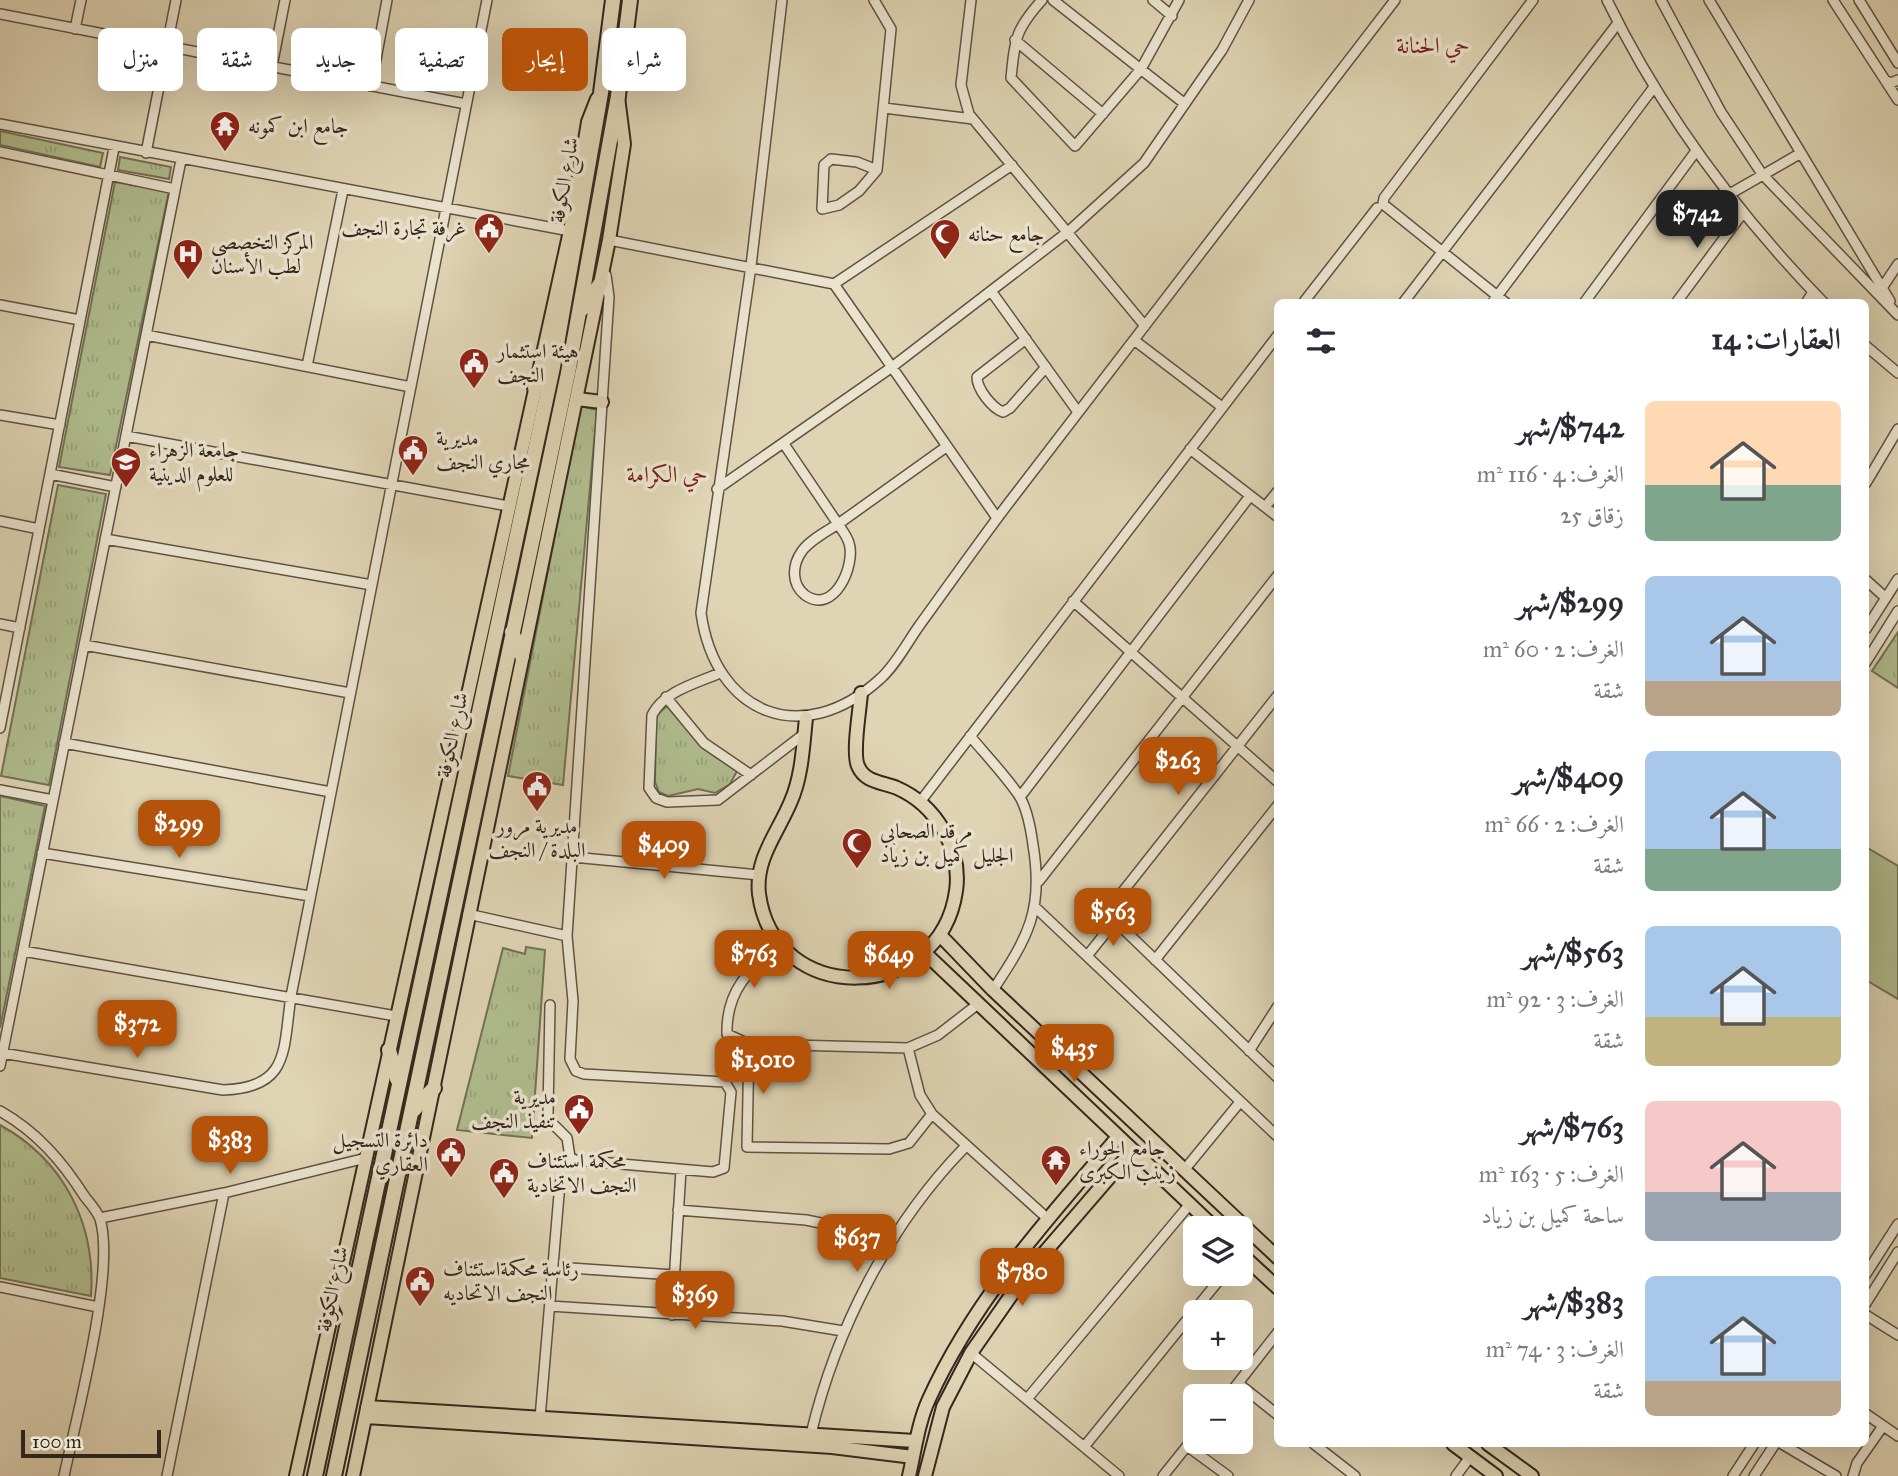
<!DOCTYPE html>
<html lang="ar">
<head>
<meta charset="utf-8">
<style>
	:root { --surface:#fff; --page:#f2f2f3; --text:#2b2b33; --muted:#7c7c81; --accent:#b45309 }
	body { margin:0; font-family:"IM FELL Great Primer",Amiri,serif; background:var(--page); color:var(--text); direction:rtl; height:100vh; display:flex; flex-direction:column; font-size:26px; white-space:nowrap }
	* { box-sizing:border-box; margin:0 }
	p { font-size:23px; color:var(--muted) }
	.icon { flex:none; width:38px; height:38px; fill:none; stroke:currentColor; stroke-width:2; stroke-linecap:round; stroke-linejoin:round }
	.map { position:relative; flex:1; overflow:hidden; direction:ltr }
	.details { position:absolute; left:1274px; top:299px; width:595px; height:1148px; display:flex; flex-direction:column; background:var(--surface); border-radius:10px; box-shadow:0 7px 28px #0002; direction:rtl }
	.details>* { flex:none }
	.banner { position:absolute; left:21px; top:28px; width:665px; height:63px; direction:rtl; display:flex; gap:14px }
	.controls { position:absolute; left:1183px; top:1216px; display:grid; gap:14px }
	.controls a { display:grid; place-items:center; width:70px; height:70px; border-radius:10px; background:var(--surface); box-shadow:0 7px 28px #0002; font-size:35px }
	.scale { position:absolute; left:21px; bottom:18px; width:140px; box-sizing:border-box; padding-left:7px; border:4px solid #35271e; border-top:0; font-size:19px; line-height:24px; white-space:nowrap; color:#35271e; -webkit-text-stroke:5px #eae3ce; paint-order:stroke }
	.price { position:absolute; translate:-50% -60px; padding:0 16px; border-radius:14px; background:var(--accent); color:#fff; font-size:23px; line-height:46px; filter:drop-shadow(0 2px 4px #0008) }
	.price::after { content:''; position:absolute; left:50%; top:42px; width:21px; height:16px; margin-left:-10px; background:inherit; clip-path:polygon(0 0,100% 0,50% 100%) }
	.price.on { background:#222; color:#fff }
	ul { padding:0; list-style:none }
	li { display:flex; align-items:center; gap:21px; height:175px; padding:0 28px }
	li span { display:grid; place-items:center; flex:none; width:196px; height:140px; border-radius:10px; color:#555 }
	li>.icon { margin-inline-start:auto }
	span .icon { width:84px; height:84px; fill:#fffc; stroke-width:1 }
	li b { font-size:30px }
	h2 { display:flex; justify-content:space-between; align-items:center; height:84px; padding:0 28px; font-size:30px }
	.chip { padding:0 24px; border-radius:10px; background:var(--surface); box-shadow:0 7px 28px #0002; font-size:24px; line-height:63px }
	.chip.on { background:var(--accent); color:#fff }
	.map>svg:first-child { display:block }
	.grass { fill:url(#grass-tufts); stroke:#727256; stroke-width:2 }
	.garden { fill:#b0bd8e; stroke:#727256; stroke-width:2 }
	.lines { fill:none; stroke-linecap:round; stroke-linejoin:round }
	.minor-casing { stroke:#605244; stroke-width:12 }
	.major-casing { stroke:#35271e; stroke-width:16 }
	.highway-casing { stroke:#35271e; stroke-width:18 }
	.minor { stroke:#eae3ce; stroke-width:9 }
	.major { stroke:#dfd4b4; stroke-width:12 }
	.highway { stroke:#dfd4b4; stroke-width:14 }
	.labels { text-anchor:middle; stroke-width:7; stroke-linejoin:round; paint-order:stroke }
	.poi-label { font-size:21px; fill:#35271e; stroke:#eae3ce; text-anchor:start }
	.street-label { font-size:21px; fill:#35271e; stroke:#eae3ce }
	.neighbourhood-label { font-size:23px; fill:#7a1f14; stroke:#eae3ce }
</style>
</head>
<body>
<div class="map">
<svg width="1898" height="1476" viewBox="0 0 1898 1476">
	<defs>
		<pattern id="grass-tufts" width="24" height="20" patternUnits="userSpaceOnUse" patternTransform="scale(1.75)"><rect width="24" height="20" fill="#b0bd8e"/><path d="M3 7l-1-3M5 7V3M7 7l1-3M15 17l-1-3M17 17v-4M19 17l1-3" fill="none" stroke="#98a27a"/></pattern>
	</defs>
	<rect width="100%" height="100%" fill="#dfd4b4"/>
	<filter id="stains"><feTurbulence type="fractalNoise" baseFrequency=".00286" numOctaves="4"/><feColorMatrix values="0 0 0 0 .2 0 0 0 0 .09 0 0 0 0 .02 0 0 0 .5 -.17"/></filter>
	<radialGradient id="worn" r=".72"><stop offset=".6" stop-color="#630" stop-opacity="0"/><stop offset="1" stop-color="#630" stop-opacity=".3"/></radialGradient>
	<path class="grass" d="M 0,131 L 103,153 L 100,167 L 0,145 Z
		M 120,157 L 171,167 L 169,179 L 118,170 Z
		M 115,182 L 169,191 L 110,475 L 59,467 Z
		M 580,406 L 597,410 L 563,785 L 508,776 Z
		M 58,485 L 106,494 L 49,785 L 1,776 Z
		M 1898,632 L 1898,688 L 1872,671 Z
		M 667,706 L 704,749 L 737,771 L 730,784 L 715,793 L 698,789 L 668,796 L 659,792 L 655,782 L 656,716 Z
		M 0,796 L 45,806 L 0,1028 Z
		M 526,947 L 545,950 L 532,1138 L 457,1130 L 503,948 L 525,954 Z
		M 0,1125 C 64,1160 96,1224 91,1296 L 0,1278 Z"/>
	<path class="garden" d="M 1866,847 L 1898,866 L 1898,999 L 1866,980 Z"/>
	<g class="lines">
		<g class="minor-casing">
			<path id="minor" d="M 782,0 L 751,266 L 701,613 C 715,714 802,750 880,679 C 895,666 907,643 919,626 C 951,582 981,539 1014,496 C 1141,331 1268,165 1395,0
				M 874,0 L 891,29 L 877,170 L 859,191 L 839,205 L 822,209 L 824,165 L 831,159 L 857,162 L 877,170
				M 971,0 L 961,85 L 969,114 L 1145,326
				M 1042,0 C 1015,30 1015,39 1011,78 L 1075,146 L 1141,69 L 1179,0
				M 1053,0 L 1185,104
				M 1153,0 L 1172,16
				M 1607,0 C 1662,113 1737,213 1824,303
				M 1661,0 L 1721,112 L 1762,174 L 1898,315
				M 1709,0 L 1890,301
				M 1833,0 L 1898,100
				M 1859,0 L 1898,63
				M 0,14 L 466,104
				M 75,29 L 81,0
				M 1015,40 L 1103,114
				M 272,66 L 285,0
				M 1885,80 L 1891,83 L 1898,80
				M 371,86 L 387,0
				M 884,108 L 973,119
				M 0,124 L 570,231
				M 0,152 L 175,189
				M 146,153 L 176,0
				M 1728,195 L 1801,153
				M 609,240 L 834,284 L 997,518
				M 834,284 L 1012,165
				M 1882,288 L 1898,264
				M 991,291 L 1078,412
				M 1303,303 L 1377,208
				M 1403,303 L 1618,23
				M 1492,303 L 1654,87
				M 1506,303 L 1383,204 L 1384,198 L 1533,0
				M 1584,303 L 1696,151
				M 1676,303 L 1742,214
				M 1806,303 L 1813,292
				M 0,305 L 80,320
				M 146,335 L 411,387
				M 1026,339 L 977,377 C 977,389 992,408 1003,412 L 1010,408 L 1046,367
				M 1134,340 L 1222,407
				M 1866,346 L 1898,373
				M 307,366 L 343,190
				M 0,415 L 60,425
				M 126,436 L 508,506
				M 784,444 L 838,524 C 842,530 847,536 849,543 C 856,565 834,616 805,595 C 791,584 792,565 802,551 C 811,539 828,531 841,522 C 876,497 911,472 946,447
				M 1190,449 L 1278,517
				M 50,474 L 116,487
				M 1866,483 L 1898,429
				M 717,489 L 892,367 L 1069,231 L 1144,163 L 1222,50 L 1249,0
				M 1265,507 L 1278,491
				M 0,521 L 39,529
				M 105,539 L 372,585
				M 1866,580 L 1886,598
				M 1073,601 L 1278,782
				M 0,624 L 20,628
				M 1866,629 L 1898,579
				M 84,645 L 350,693
				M 1866,662 L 1898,611
				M 720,673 C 697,683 664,691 652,715 L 649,788 L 656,798 L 667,802 L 718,800 L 804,734
				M 1278,695 L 1113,904 L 1111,913 L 1115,921 L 1278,1078
				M 666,697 L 704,743 L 751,775
				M 0,728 L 114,148
				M 970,736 C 986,755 1004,774 1018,794 C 1027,807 1031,830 1033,845 C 1044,910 1028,937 993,990
				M 64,743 L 331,792
				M 0,790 L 53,800
				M 1020,797 L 1250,496
				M 920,802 L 1278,335
				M 42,853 L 310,896
				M 573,857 L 759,875
				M 1039,881 L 1278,575
				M 1035,907 L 1278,1137
				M 468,914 L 567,936
				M 781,943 C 749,970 726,990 727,1034 L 749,1044 L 908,1048 L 938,1035 L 978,1004
				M 23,951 L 396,1016
				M 1087,956 L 1115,921
				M 1155,960 L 1278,805
				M 550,1005 L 548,1114 L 549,1120 L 567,1138 L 570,1157 L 575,1160 L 713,1172 L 724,1168 L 731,1092 L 725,1082 L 584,1074 L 576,1071 L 570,1059 L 573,1001 L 567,936 L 609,297 L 606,275
				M 749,1044 L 747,1147 L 889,1149 L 909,1143 L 932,1114
				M 908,1048 L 920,1095 L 932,1114 L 1048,1219
				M 1249,1051 L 1278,1006
				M 2,1053 L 223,1090 C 290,1088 283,1050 291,996 L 487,0
				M 0,1066 L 181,160
				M 0,1111 C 37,1132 62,1161 85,1197 C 90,1203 97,1211 100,1219 C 116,1271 76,1418 64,1476
				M 1185,1169 L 1240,1102
				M 678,1210 L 806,1220 L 894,1238
				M 100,1218 L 224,1193 L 366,1158
				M 570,1268 L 674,1275
				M 1866,1274 L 1898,1224
				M 0,1287 L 98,1307
				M 1866,1303 L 1898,1252
				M 550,1306 L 782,1321 L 843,1331
				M 672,1315 L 681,1170
				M 1866,1315 L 1898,1335
				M 971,1353 L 1119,1476
				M 1239,1384 L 1278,1415
				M 1228,1396 L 1278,1332
				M 1027,1399 L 1190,1204
				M 1866,1414 L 1898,1436
				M 540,1418 L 560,1183
				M 811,1434 C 836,1329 889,1225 965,1147
				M 1314,1444 L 1355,1476
				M 1782,1444 L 1836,1476
				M 1187,1446 L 1228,1476
				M 1084,1447 L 1224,1274
				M 167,1476 L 224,1193
				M 1163,1476 L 1195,1436
				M 1456,1476 L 1470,1457
				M 1733,1476 L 1754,1444
				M 1754,1476 L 1775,1444
				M 1853,1476 L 1857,1463 L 1883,1426"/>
		</g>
		<g class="major-casing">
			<path id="major" d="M 577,399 L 602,402
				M 806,718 C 803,746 802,776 791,801 C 778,833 755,858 759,894 C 774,1008 940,1004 956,891 C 962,849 936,805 897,788 C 883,782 865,783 858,766 C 852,753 860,709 861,693
				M 940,935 L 993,990 L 1278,1258
				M 925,953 L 1215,1228
				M 1241,1254 L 1278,1288
				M 367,1407 L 915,1441
				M 366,1417 L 832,1447 L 913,1457
				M 1453,1444 L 1496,1476
				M 1488,1444 L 1532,1476
				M 296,1476 L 570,231 L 588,122 L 597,99
				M 353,1476 L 609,240 L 624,144 L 618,97
				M 909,1476 C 915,1450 918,1423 929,1399 C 974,1300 1048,1218 1118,1137
				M 925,1476 L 943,1407 L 971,1353 L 1026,1274 L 1132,1151"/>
		</g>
		<g class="highway-casing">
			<path id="highway" d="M 582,309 L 601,283
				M 535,388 L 552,368
				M 512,632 L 522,656
				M 389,1050 L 397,1079
				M 411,1113 L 434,1088
				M 338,1280 L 348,1308
				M 315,1476 L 553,367 L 601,93 L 613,0
				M 334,1476 L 568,373 L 618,96 L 630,0"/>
		</g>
		<use href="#minor" class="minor"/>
		<use href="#major" class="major"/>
		<use href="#highway" class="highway"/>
	</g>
	<defs>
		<g id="temple-pin" transform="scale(1.575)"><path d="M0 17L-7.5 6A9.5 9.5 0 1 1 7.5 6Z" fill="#8f2418" stroke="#eae3ce"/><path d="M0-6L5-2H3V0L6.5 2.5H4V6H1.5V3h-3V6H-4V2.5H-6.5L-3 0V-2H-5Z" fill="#fff"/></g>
		<g id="civic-pin" transform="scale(1.575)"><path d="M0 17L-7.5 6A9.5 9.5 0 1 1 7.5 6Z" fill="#8f2418" stroke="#eae3ce"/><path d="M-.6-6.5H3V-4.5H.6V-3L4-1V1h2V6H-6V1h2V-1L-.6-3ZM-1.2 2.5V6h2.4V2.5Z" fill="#fff"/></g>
		<g id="mosque-pin" transform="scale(1.575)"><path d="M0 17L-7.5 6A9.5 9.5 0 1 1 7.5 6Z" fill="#8f2418" stroke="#eae3ce"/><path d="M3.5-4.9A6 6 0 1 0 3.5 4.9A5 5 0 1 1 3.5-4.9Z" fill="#fff"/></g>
		<g id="hospital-pin" transform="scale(1.575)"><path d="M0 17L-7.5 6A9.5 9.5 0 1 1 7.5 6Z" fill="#8f2418" stroke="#eae3ce"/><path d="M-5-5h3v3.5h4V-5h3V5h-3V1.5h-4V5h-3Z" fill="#fff"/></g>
		<g id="university-pin" transform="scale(1.575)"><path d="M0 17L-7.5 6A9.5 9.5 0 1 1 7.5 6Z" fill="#8f2418" stroke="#eae3ce"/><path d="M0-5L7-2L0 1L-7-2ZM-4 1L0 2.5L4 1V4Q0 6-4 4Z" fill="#fff"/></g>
	</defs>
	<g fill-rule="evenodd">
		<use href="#temple-pin" x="225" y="126"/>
		<use href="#civic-pin" x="489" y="228"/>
		<use href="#mosque-pin" x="945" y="234"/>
		<use href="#hospital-pin" x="188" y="254"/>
		<use href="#civic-pin" x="474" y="363"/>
		<use href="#civic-pin" x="413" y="450"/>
		<use href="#university-pin" x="126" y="462"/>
		<use href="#civic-pin" x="537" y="786"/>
		<use href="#mosque-pin" x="857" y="843"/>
		<use href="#civic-pin" x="579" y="1109"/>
		<use href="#civic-pin" x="451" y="1152"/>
		<use href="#temple-pin" x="1056" y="1160"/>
		<use href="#civic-pin" x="504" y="1173"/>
		<use href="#civic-pin" x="420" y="1281"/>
	</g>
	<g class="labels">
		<g class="poi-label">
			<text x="248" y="133">جامع ابن كمونه</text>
			<text x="466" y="235" text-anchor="end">غرفة تجارة النجف</text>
			<text x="968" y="241">جامع حنانه</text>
			<text x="211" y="249">المركز التخصصي<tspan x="211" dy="24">لطب الأسنان</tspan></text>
			<text x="497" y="358">هيئة استثمار<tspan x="497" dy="24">النجف</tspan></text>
			<text x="436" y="445">مديرية<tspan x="436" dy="24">مجاري النجف</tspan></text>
			<text x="149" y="457">جامعة الزهراء<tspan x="149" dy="24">للعلوم الدينية</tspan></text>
			<text x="537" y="833" text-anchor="middle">مديرية مرور<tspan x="537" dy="24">البلدة / النجف</tspan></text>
			<text x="880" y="838">مرقد الصحابي<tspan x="880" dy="24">الجليل كميل بن زياد</tspan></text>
			<text x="556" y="1104" text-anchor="end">مديرية<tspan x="556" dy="24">تنفيذ النجف</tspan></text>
			<text x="428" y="1147" text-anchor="end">دائرة التسجيل<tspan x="428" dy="24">العقاري</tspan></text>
			<text x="1079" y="1155">جامع الحوراء<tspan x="1079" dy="24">زينب الكبرى</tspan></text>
			<text x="527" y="1168">محكمة استئناف<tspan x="527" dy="24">النجف الاتحادية</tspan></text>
			<text x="443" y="1276">رئاسة محكمةاستئناف<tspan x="443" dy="24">النجف الاتحاديه</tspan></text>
		</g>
		<g class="street-label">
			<text transform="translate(564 180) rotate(-80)" y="7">شارع الكوفة</text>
			<text transform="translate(452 735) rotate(-78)" y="7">شارع الكوفة</text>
			<text transform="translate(332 1289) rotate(-78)" y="7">شارع الكوفة</text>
		</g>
		<g class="neighbourhood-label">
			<text x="1433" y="53">حي الحنانة</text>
			<text x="667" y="482">حي الكرامة</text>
		</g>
	</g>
	<rect width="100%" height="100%" filter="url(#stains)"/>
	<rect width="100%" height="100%" fill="url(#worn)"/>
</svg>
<div class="controls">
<a><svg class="icon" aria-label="layers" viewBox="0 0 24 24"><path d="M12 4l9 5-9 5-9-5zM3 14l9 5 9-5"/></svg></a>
<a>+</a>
<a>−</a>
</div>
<div class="scale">100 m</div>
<b class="price on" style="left:1697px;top:250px">$742</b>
<b class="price" style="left:1178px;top:797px">$263</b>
<b class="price" style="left:179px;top:860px">$299</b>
<b class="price" style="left:664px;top:881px">$409</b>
<b class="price" style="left:1113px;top:948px">$563</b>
<b class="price" style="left:754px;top:990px">$763</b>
<b class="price" style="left:889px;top:991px">$649</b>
<b class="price" style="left:137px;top:1060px">$372</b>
<b class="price" style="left:1074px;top:1084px">$435</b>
<b class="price" style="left:763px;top:1096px">$1,010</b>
<b class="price" style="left:230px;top:1176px">$383</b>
<b class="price" style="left:857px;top:1274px">$637</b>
<b class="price" style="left:1022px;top:1308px">$780</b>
<b class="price" style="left:695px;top:1331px">$369</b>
<div class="banner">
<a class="chip">شراء</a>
<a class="chip on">إيجار</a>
<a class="chip">تصفية</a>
<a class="chip">جديد</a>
<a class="chip">شقة</a>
<a class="chip">منزل</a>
</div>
<section class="details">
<h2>العقارات: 14<svg class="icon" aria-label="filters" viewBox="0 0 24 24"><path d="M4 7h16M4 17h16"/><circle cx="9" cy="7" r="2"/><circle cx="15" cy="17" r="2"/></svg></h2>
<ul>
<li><span style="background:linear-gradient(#ffd9b3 60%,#7fa58c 0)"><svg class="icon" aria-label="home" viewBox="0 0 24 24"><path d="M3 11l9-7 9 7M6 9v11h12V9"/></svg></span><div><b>$742/شهر</b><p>الغرف: 4 · 116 m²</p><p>زقاق 25</p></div></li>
<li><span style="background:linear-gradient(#a9c7e8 75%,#b9a48a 0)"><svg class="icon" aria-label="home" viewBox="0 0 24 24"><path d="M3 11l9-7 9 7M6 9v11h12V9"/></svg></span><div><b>$299/شهر</b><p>الغرف: 2 · 60 m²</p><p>شقة</p></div></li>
<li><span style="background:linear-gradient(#a9c7e8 70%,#7fa58c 0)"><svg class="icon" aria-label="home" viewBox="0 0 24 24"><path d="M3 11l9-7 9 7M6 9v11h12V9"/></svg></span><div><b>$409/شهر</b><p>الغرف: 2 · 66 m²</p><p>شقة</p></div></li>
<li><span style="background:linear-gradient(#a9c7e8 65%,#c2b280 0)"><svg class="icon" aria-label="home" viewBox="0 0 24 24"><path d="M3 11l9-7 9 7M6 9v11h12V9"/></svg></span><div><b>$563/شهر</b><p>الغرف: 3 · 92 m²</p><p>شقة</p></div></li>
<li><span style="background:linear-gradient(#f6c9c9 65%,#9aa5b1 0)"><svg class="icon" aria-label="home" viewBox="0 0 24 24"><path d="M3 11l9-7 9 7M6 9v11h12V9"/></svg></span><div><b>$763/شهر</b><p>الغرف: 5 · 163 m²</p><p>ساحة كميل بن زياد</p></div></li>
<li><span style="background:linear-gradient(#a9c7e8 75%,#b9a48a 0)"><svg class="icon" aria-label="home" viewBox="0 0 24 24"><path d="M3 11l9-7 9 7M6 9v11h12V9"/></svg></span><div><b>$383/شهر</b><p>الغرف: 3 · 74 m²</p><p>شقة</p></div></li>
</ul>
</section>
</div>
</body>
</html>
